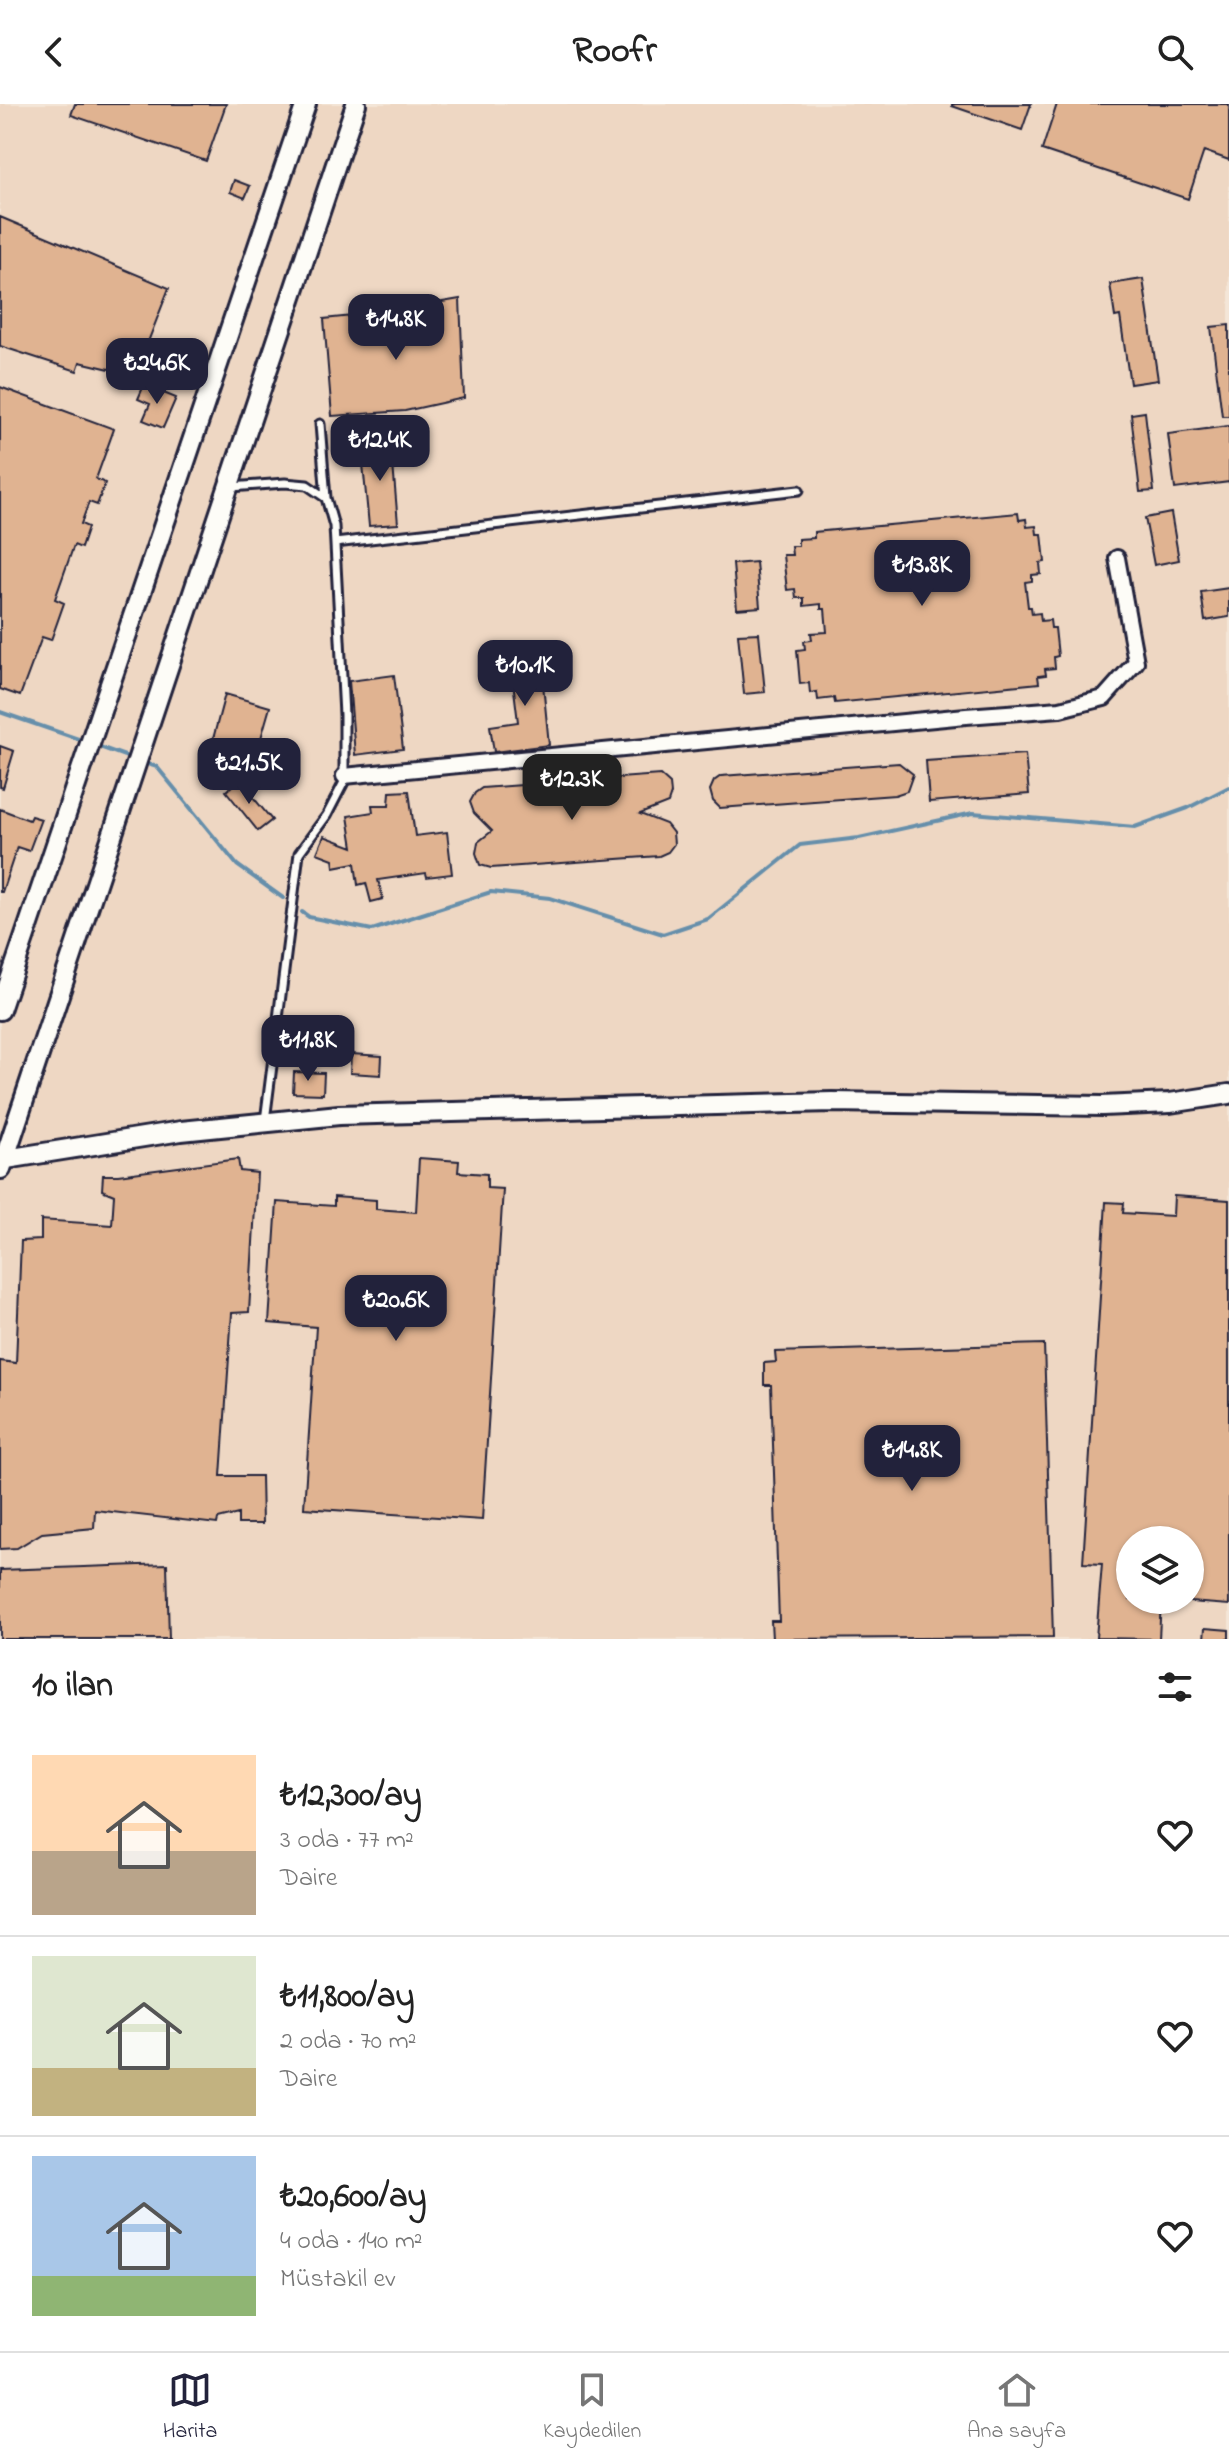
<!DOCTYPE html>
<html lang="tr">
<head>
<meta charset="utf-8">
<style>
	:root { --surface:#fff; --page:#f6f6f6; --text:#222; --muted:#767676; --line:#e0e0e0; --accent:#22223b }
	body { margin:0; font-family:"Indie Flower",sans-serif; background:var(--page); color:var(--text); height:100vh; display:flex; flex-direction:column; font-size:30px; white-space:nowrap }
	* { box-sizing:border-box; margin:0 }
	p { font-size:26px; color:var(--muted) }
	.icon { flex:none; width:44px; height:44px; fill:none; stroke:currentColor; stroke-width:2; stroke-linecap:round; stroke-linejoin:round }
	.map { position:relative; height:1535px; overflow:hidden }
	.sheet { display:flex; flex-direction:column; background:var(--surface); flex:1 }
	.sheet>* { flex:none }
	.tools { position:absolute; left:1116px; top:1422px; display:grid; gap:16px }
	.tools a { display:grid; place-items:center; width:88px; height:88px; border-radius:50%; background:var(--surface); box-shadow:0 2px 6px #0004; font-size:40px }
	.price { position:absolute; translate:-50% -68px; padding:0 18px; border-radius:16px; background:var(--accent); color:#fff; font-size:26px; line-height:52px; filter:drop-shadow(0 2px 4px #0008) }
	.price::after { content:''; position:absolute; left:50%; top:48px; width:24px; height:18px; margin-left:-12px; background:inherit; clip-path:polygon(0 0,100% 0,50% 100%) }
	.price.current { background:#222; color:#fff }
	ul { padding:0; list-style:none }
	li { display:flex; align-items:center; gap:24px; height:200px; padding:0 32px }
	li+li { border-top:2px solid var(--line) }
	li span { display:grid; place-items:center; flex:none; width:224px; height:160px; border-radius:0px; color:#555 }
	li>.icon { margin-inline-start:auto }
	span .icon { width:96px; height:96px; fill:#fffc; stroke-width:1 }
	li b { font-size:34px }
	h2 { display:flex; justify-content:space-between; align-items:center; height:96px; padding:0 32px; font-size:34px }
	header { display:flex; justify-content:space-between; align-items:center; height:104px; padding:0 32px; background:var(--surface); font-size:36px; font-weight:700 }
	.dock { display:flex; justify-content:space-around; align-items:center; height:112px; border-top:2px solid var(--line); background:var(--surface); font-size:22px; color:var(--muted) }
	.dock a { display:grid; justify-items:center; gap:4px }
	.dock .current { color:var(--accent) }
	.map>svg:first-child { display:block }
	.built { fill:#eed7c3; fill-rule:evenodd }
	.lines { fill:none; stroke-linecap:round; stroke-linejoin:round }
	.stream { stroke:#668fab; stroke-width:4 }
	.building { fill:#e0b391; stroke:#22223b; stroke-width:2 }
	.lane-casing { stroke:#22223b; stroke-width:13 }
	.street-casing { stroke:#22223b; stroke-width:20 }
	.secondary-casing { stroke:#22223b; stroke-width:24 }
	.lane { stroke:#fdfcf7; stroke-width:7 }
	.street { stroke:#fdfcf7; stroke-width:14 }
	.secondary { stroke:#fdfcf7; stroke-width:18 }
</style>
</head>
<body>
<header><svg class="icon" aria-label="back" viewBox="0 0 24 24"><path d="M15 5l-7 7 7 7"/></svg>Roofr<svg class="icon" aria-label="search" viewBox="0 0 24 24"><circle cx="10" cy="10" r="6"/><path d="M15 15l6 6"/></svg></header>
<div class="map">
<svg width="1229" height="1535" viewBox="0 0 1229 1535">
	<rect width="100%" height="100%" fill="#f4e6d8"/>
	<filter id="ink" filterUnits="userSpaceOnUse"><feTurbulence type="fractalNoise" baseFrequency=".0125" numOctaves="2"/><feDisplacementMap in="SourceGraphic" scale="16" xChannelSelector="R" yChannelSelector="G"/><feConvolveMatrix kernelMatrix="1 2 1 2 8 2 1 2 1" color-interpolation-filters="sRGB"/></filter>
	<g filter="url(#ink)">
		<path class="built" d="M 0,0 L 1229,0 L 1229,1535 L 0,1535 ZM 1130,1436 L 1190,1436 L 1190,1496 L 1130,1496 Z"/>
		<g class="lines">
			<path class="stream" d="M 0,608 L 84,637
				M 97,642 L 133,655
				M 142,658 L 157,663 L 237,761 L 283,794
				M 302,808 L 309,813 L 372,826 L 491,788 L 550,794 L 663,830 L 708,815 L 800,741 L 859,734 L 973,709 L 1135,723 L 1188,704 L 1229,683"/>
		</g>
		<path class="building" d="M 75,0 L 226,0 L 206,57 L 71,11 Z
			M 952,0 L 1031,0 L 1022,26 L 952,2 Z
			M 1057,0 L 1229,0 L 1229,56 L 1204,47 L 1188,95 L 1042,46 Z
			M 234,76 L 250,82 L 245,94 L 230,88 Z
			M 0,113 L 169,184 L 135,271 L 80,258 L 77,267 L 0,242 Z
			M 1143,175 L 1158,276 L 1130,280 L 1120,212 L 1115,213 L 1110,180 Z
			M 460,195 L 464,294 L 405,307 L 332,312 L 324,215 L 352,212 L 353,222 L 412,216 L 413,203 Z
			M 1229,221 L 1229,312 L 1222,312 L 1211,223 Z
			M 144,281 L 176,294 L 163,324 L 143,316 L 150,300 L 138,295 Z
			M 0,283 L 114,325 L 96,375 L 105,379 L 97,401 L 89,398 L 81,420 L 88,423 L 81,444 L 74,441 L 55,495 L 64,499 L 51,536 L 42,533 L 20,592 L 0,585 Z
			M 1145,308 L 1154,387 L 1140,388 L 1131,310 Z
			M 1229,322 L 1229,378 L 1175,385 L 1168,330 Z
			M 391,336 L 398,420 L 369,422 L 361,339 Z
			M 1018,409 L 1019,416 L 1026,415 L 1027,423 L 1036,422 L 1037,430 L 1042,430 L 1045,458 L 1040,459 L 1041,470 L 1032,471 L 1032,477 L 1025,478 L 1028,503 L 1031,503 L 1032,510 L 1040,509 L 1041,517 L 1050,516 L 1051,524 L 1055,524 L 1058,552 L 1054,553 L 1055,564 L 1045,565 L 1046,571 L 1038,572 L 1039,579 L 835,599 L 834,594 L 818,596 L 817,588 L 810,589 L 809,579 L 800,580 L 797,546 L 805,545 L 804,537 L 812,536 L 811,529 L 827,528 L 825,505 L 821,505 L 821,500 L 804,502 L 804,494 L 796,494 L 795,485 L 787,486 L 783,451 L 792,451 L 791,442 L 798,442 L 798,435 L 814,434 L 814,428 Z
			M 1171,409 L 1179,456 L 1154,461 L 1145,414 Z
			M 756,458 L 760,503 L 737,505 L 733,460 Z
			M 1229,484 L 1229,513 L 1205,517 L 1201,488 Z
			M 759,529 L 765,588 L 744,590 L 738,530 Z
			M 540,549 L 549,641 L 494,648 L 490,622 L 518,618 L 510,553 Z
			M 394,571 L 403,645 L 355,651 L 349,577 Z
			M 225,590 L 270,603 L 257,648 L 213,635 Z
			M 0,642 L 14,647 L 3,684 L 0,683 Z
			M 1025,650 L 1029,690 L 929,698 L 926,657 Z
			M 899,659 L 913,670 L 907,687 L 895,691 L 720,704 L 713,697 L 710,686 L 714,677 L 721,672 Z
			M 660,671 L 670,680 L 671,690 L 668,699 L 640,710 L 666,720 L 673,729 L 674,740 L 668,748 L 659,752 L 491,764 L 480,761 L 476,749 L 478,738 L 492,727 L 474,709 L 470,698 L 475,689 L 482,684 Z
			M 239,676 L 272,716 L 258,727 L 226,687 Z
			M 409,687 L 415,732 L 447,728 L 452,770 L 427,773 L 426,769 L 378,776 L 383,795 L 371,798 L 366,779 L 358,781 L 355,759 L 334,763 L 333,755 L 317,749 L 324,732 L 353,743 L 348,712 L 373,708 L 372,701 L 389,701 L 390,688 Z
			M 0,705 L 29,716 L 31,712 L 41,715 L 29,747 L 17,743 L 2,788 L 0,788 Z
			M 351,950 L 382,952 L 381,971 L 350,969 Z
			M 294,968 L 324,969 L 323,990 L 293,989 Z
			M 419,1054 L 459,1057 L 458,1068 L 487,1070 L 487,1084 L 503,1085 L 482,1416 L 304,1404 L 316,1223 L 269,1219 L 277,1098 L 334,1102 L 334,1093 L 376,1096 L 376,1105 L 416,1108 Z
			M 238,1055 L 240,1067 L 257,1069 L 249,1208 L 232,1209 L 221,1372 L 261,1372 L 262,1420 L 238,1420 L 238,1410 L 218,1415 L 217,1420 L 95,1406 L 94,1424 L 42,1429 L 17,1444 L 0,1445 L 0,1257 L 16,1259 L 21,1137 L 41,1136 L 41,1116 L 112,1121 L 114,1091 L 102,1086 L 103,1071 L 118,1071 Z
			M 1174,1092 L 1229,1096 L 1229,1501 L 1190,1498 L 1190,1436 L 1130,1436 L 1130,1496 L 1161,1496 L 1159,1535 L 1096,1534 L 1102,1460 L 1083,1459 L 1106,1098 L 1124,1099 L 1123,1109 L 1173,1112 Z
			M 1044,1240 L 1053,1533 L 772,1535 L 771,1517 L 779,1517 L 771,1281 L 764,1281 L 764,1259 L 776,1258 L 775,1248 Z
			M 167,1460 L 169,1535 L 0,1535 L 0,1466 Z
			M 1205,1524 L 1229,1526 L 1229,1535 L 1204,1535 Z"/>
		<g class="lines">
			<g class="lane-casing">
				<path id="lane" d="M 320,320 L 326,394
					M 231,383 L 285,379 L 307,381 L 326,394 L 334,422 L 344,611 L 344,678 L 327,711 L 299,749 L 265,1017
					M 335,439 L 799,386"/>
			</g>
			<g class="street-casing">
				<path id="street" d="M 344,672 L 966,612 L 1060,605 L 1104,594 L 1136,558 L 1117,454"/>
			</g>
			<g class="secondary-casing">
				<path id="secondary" d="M 0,906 L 306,0
					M 0,1056 L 181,1027 L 339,1011 L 832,998 L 1102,1002 L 1170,999 L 1229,990
					M 1,1065 L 356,0"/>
			</g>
			<use href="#lane" class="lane"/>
			<use href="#street" class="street"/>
			<use href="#secondary" class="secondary"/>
		</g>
	</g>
</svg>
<div class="tools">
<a><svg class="icon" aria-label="layers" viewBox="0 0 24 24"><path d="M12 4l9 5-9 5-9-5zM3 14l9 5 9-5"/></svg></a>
</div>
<b class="price" style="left:396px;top:258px">₺14.8K</b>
<b class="price" style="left:157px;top:302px">₺24.6K</b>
<b class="price" style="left:380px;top:379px">₺12.4K</b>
<b class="price" style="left:922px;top:504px">₺13.8K</b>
<b class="price" style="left:525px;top:604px">₺10.1K</b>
<b class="price" style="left:249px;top:702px">₺21.5K</b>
<b class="price current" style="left:572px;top:718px">₺12.3K</b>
<b class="price" style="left:308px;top:979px">₺11.8K</b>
<b class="price" style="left:396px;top:1239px">₺20.6K</b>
<b class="price" style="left:912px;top:1389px">₺14.8K</b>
</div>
<section class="sheet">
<h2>10 ilan<svg class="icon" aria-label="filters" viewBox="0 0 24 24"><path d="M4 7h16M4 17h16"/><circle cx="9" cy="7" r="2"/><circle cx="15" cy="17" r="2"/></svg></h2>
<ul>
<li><span style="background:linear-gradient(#ffd9b3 60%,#b9a48a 0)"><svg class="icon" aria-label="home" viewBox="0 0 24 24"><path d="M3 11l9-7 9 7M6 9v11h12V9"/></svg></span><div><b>₺12,300/ay</b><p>3 oda · 77 m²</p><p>Daire</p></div><svg class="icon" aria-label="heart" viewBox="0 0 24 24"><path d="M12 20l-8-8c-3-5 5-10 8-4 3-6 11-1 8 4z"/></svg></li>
<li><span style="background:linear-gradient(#dfe7d0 70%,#c2b280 0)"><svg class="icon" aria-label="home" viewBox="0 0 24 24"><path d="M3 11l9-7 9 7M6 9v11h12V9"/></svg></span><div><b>₺11,800/ay</b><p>2 oda · 70 m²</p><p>Daire</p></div><svg class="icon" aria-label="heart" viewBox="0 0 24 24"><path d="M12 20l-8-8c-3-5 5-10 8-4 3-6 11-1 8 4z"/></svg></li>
<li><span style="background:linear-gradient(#a9c7e8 75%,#8fb573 0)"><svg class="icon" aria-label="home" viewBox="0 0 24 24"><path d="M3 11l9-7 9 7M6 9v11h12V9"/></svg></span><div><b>₺20,600/ay</b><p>4 oda · 140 m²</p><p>Müstakil ev</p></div><svg class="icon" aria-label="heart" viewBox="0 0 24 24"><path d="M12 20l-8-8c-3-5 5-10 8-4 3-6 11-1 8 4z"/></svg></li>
</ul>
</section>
<nav class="dock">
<a class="current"><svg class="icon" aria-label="map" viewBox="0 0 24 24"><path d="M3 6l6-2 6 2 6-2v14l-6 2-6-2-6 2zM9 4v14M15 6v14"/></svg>Harita</a>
<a><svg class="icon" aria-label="saved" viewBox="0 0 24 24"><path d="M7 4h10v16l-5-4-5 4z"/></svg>Kaydedilen</a>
<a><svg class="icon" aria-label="home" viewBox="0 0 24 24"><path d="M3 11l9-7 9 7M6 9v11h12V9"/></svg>Ana sayfa</a>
</nav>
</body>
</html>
